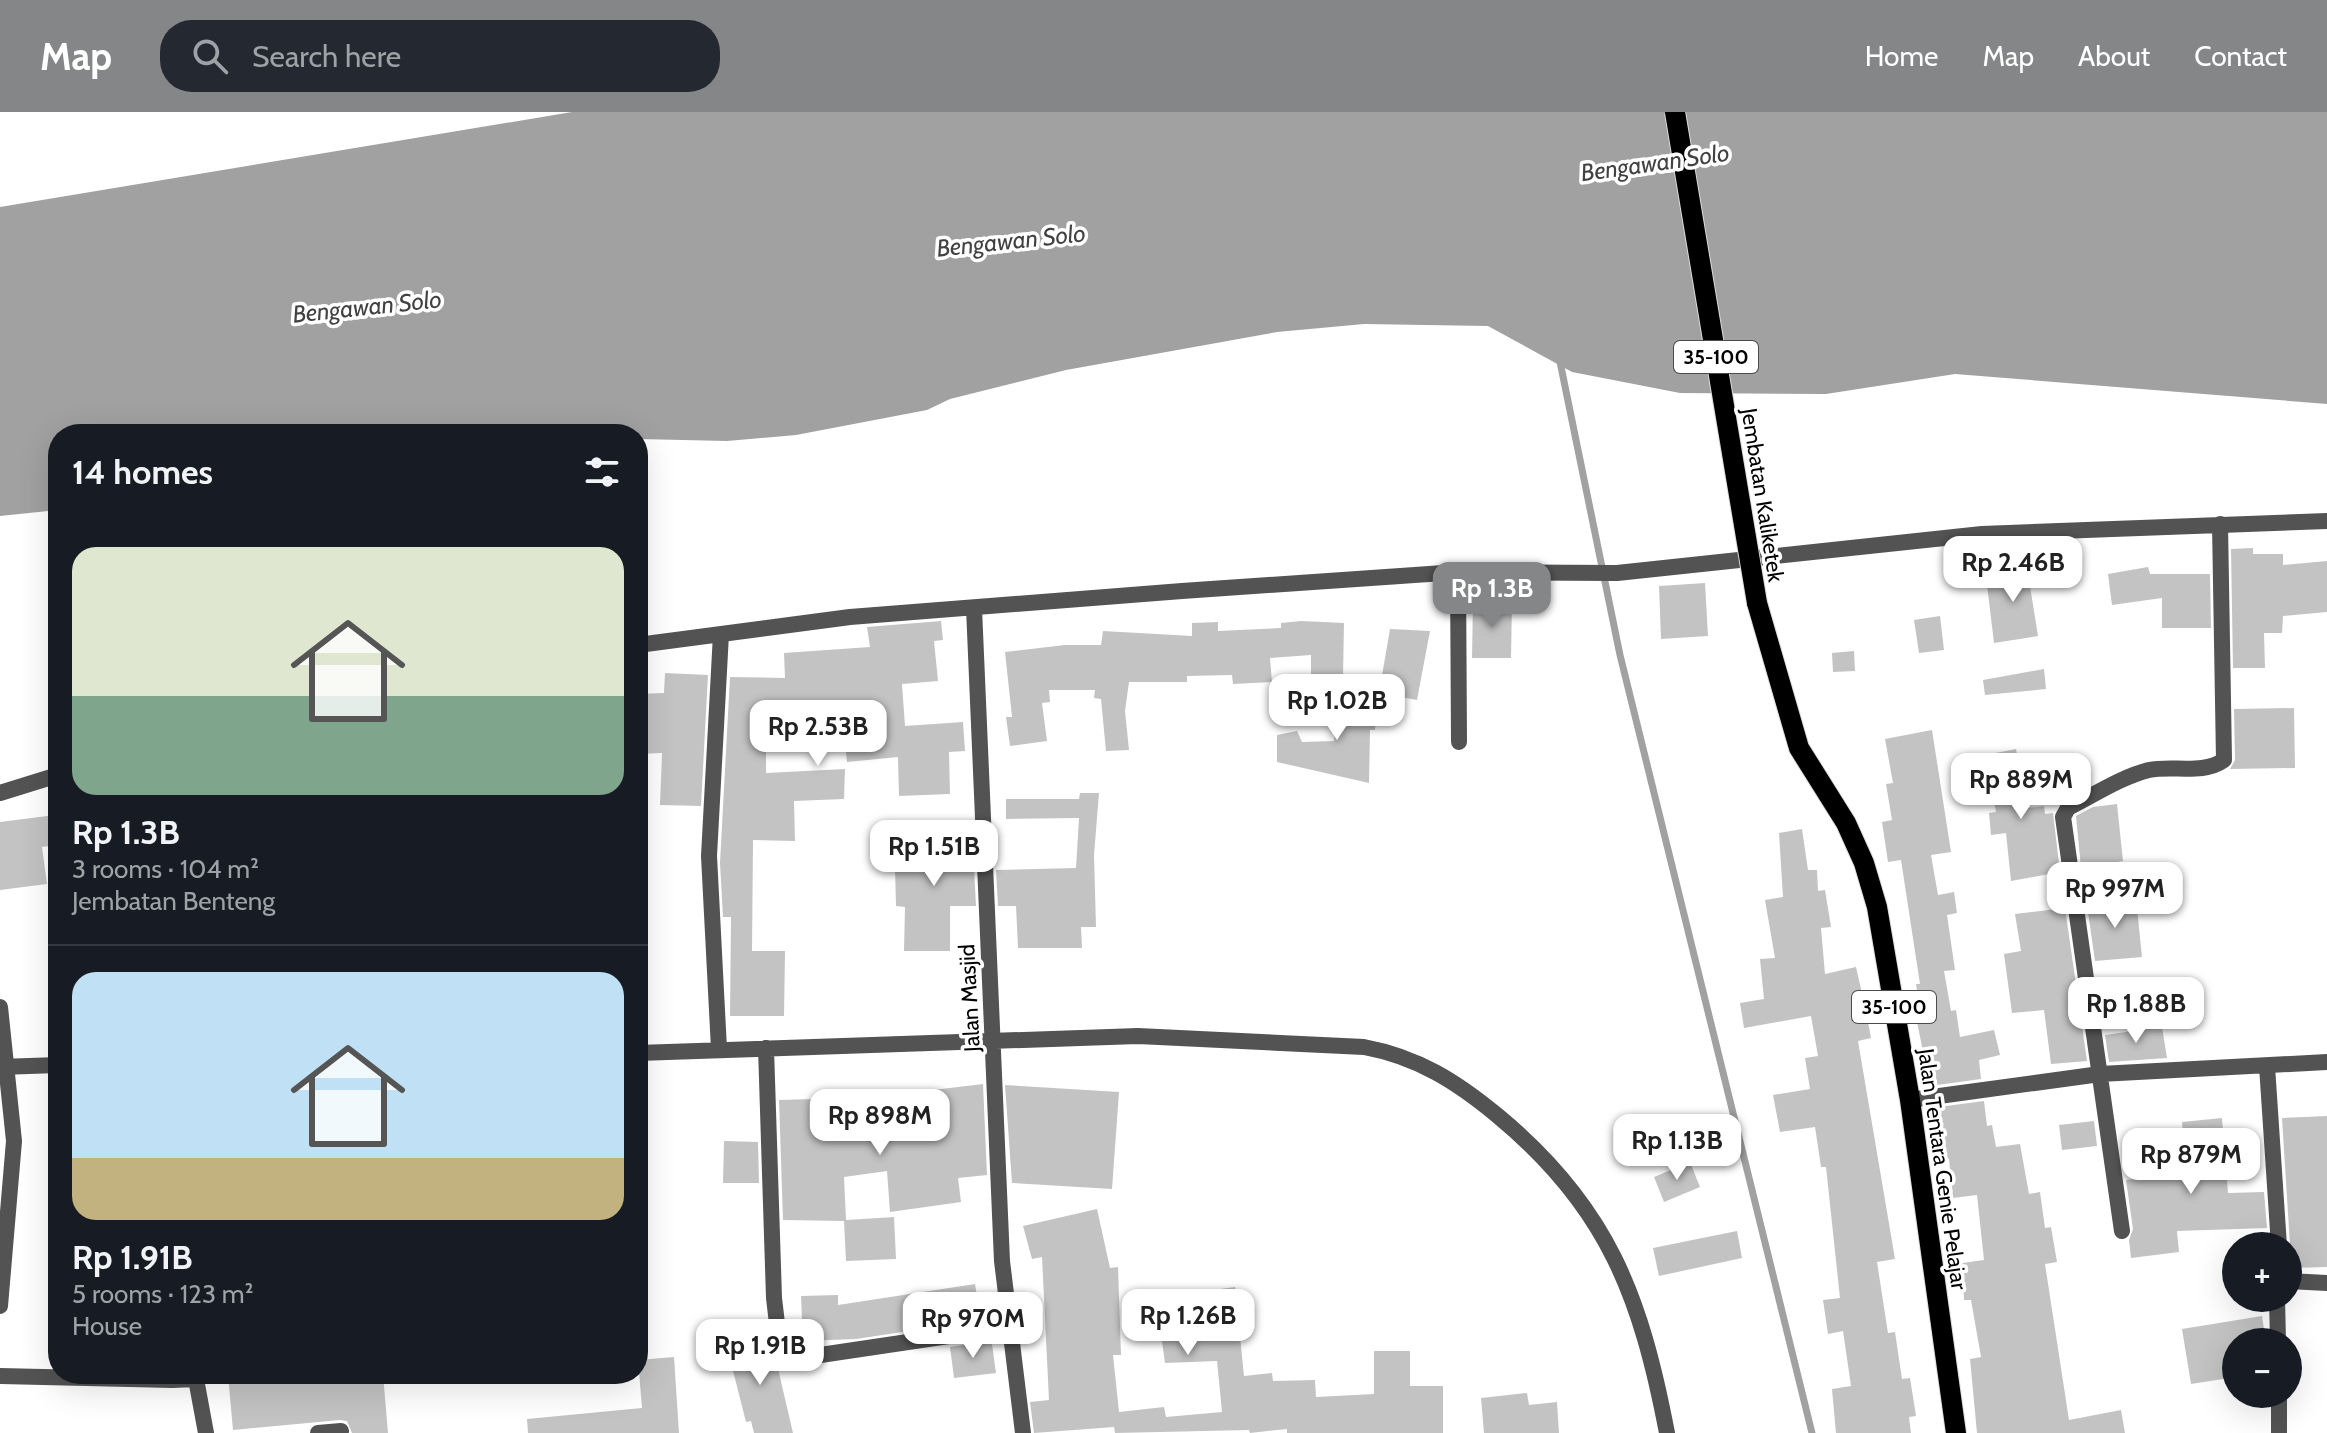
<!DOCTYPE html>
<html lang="en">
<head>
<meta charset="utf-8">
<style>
	:root { --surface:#171b24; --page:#242831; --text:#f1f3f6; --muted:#9ea1a6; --line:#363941; --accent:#858687 }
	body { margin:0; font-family:Cabin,sans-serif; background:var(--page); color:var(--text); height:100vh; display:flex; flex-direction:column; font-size:30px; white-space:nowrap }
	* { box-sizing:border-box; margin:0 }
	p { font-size:26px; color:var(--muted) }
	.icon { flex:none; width:44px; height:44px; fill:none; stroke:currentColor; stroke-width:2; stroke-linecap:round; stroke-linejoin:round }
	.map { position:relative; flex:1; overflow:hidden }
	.details { position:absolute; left:48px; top:312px; width:600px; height:960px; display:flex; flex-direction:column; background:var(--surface); border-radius:32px; box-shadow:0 8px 32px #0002 }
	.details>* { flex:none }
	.tools { position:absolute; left:2222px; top:1120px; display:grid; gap:16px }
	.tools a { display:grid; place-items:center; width:80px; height:80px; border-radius:50%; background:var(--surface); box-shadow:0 8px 32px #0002; font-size:40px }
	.price { position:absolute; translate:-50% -68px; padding:0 18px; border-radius:16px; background:#fff; color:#222; font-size:26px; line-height:52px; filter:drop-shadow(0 2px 4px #0008) }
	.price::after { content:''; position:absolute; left:50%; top:48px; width:24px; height:18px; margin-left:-12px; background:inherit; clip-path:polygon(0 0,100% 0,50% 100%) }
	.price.on { background:var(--accent); color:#fff }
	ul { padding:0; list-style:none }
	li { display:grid; align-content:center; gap:16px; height:424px; padding:0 24px }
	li+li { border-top:2px solid var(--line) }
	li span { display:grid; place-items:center; height:248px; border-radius:24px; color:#555 }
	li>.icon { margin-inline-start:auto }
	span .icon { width:144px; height:144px; fill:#fffc; stroke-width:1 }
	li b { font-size:34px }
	h2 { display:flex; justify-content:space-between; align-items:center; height:96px; padding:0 24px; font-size:34px }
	header { display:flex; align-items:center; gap:48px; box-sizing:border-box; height:112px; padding:0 40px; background:var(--accent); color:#fff }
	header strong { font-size:38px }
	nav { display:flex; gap:44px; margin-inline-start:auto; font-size:28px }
	.search { width:560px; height:72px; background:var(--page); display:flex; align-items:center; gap:20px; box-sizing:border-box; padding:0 28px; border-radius:32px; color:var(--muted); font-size:30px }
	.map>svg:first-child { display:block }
	.water { fill:#a1a1a1 }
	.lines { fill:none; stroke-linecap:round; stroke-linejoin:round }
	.stream { stroke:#a1a1a1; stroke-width:7 }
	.building { fill:#c3c3c3 }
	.primary-casing { stroke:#dbdbdb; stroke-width:22 }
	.minor { stroke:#535353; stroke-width:16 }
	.primary { stroke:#000; stroke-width:20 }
	.primary-bridge-casing { stroke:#dbdbdb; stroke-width:22; stroke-linecap:butt }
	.primary-bridge { stroke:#000; stroke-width:20 }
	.labels { text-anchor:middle; stroke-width:7; stroke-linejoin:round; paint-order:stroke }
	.shield { fill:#fff; stroke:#4c4c4c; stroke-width:2 }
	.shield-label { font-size:20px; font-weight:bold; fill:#000 }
	.street-label { font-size:22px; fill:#000; stroke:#fff }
	.water-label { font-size:24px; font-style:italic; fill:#424242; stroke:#fff }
</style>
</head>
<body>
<header>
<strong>Map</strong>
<div class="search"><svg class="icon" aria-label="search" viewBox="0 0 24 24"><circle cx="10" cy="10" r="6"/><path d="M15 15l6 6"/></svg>Search here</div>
<nav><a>Home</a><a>Map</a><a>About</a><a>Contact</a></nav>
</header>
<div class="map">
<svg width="2327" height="1321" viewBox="0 0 2327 1321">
	<rect width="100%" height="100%" fill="#fff"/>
	<path class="water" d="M 572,0 L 2327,0 L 2327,292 L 1955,262 L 1826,282 L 1680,281 L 1572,260 L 1488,214 L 1364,212 L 1277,220 L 1066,258 L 950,287 L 927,298 L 796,323 L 727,329 L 638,327 L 638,322 L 58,322 L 58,398 L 0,404 L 0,95 Z"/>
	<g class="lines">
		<path class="stream" d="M 1559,245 L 1620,543 L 1812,1321"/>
	</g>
	<path class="building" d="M 2253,436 L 2253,442 L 2283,442 L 2283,453 L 2327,449 L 2327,500 L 2283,504 L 2282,521 L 2264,521 L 2265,556 L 2233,556 L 2231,437 Z
		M 2025,443 L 2038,524 L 1994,531 L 1987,473 L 2007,471 L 2003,447 Z
		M 2148,455 L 2150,462 L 2210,462 L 2211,516 L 2162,516 L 2162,486 L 2112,493 L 2108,462 Z
		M 1705,471 L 1708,524 L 1661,527 L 1659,474 Z
		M 1473,490 L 1512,491 L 1511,546 L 1472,546 Z
		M 1940,504 L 1944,538 L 1919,541 L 1914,508 Z
		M 941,509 L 943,528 L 934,529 L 938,569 L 902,572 L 905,614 L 963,610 L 965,639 L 949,640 L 950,682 L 899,684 L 898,645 L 847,650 L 843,612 L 766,614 L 766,661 L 845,657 L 844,687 L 794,689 L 795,729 L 753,728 L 752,839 L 785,839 L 784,904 L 730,904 L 731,805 L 723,805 L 720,751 L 730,565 L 785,566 L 784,541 L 870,535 L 867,515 Z
		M 1301,509 L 1344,511 L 1343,565 L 1311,565 L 1311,543 L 1270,546 L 1272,570 L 1233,572 L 1232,563 L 1187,564 L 1187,570 L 1129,570 L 1125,599 L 1129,638 L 1106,639 L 1101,587 L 1094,586 L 1095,578 L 1049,578 L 1050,590 L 1042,591 L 1047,629 L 1010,634 L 1006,605 L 1012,605 L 1005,540 L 1065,533 L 1101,533 L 1103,519 L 1192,524 L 1192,511 L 1218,510 L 1218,519 L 1281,516 L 1281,511 Z
		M 1390,517 L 1430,519 L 1417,588 L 1379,581 Z
		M 1854,539 L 1855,559 L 1833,560 L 1832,541 Z
		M 2044,557 L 2046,577 L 1985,583 L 1983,568 Z
		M 665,561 L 708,563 L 701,694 L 660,693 L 662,641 L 638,642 L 638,582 L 664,581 Z
		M 1337,581 L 1378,584 L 1375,618 L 1370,618 L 1369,671 L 1277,650 L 1277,623 L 1297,619 L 1302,630 L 1334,629 Z
		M 2294,596 L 2295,656 L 2230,657 L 2235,648 L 2234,597 Z
		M 1932,618 L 1951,740 L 1931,743 L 1938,783 L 1954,780 L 1957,801 L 1947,803 L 1955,858 L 1944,859 L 1951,899 L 1956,898 L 1960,925 L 1994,918 L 2000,943 L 1979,948 L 1981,967 L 1930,974 L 1916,905 L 1921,904 L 1916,872 L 1920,872 L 1901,748 L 1888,750 L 1882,710 L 1892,708 L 1886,672 L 1893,671 L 1885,627 Z
		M 2016,637 L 2027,696 L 2044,694 L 2045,702 L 2053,701 L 2060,760 L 2011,769 L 2006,721 L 1991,723 L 1989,701 L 1996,700 L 1985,643 Z
		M 1080,681 L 1099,681 L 1094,743 L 1096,815 L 1081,815 L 1082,836 L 1018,836 L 1016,794 L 998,794 L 996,758 L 1076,756 L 1079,706 L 1006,707 L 1006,687 L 1079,687 Z
		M 2117,692 L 2123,749 L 2081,756 L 2076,704 L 2093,695 Z
		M 55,703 L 58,733 L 42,735 L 47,772 L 0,778 L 0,710 Z
		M 1802,717 L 1808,758 L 1817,758 L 1818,779 L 1825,778 L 1831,815 L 1821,816 L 1825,862 L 1856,855 L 1866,899 L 1871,926 L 1858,929 L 1895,1147 L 1877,1150 L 1888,1221 L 1895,1220 L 1902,1267 L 1910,1266 L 1916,1304 L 1909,1305 L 1911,1321 L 1836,1321 L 1832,1277 L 1851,1274 L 1843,1219 L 1828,1222 L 1823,1188 L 1840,1186 L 1826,1055 L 1821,1055 L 1815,1015 L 1780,1020 L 1773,983 L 1810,977 L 1805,946 L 1818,944 L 1811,904 L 1744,916 L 1740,891 L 1764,887 L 1760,847 L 1775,846 L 1765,788 L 1783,785 L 1779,721 Z
		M 911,720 L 968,721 L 968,756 L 974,756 L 976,794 L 950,794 L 950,839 L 904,839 L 905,795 L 896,794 L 895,756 L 910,756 Z
		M 2136,787 L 2142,845 L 2095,849 L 2087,793 Z
		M 2065,796 L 2087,949 L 2051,952 L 2044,898 L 2012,901 L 2004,842 L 2021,839 L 2015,802 Z
		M 2162,915 L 2167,946 L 2109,950 L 2105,923 Z
		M 983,972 L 987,1063 L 958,1066 L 961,1090 L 890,1100 L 887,1059 L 844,1065 L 846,1108 L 894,1105 L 896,1147 L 846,1149 L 844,1109 L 783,1108 L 779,988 L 813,987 L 813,993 L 867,989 L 866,986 Z
		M 1005,973 L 1119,980 L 1112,1077 L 1012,1071 Z
		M 1984,989 L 1987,1014 L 1992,1013 L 1996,1035 L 2020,1032 L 2029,1082 L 2040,1080 L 2045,1116 L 2051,1115 L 2057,1150 L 2045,1152 L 2069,1308 L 2121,1298 L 2125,1321 L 1977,1321 L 1970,1247 L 1981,1245 L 1971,1188 L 1964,1188 L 1962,1151 L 1984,1148 L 1977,1083 L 1953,1086 L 1949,1047 L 1936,1049 L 1931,996 Z
		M 2327,1004 L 2327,1155 L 2288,1156 L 2290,1133 L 2282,1006 Z
		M 2222,1006 L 2228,1081 L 2264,1080 L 2267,1116 L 2177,1119 L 2179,1140 L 2131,1146 L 2129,1128 L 2133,1117 L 2126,1068 L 2186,1060 L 2182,1010 Z
		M 2094,1009 L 2097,1034 L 2062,1038 L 2059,1013 Z
		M 724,1029 L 758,1030 L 759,1071 L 723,1071 Z
		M 1690,1050 L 1700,1075 L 1664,1090 L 1654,1065 Z
		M 1097,1097 L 1110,1156 L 1118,1155 L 1121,1243 L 1113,1243 L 1119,1300 L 1164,1295 L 1166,1305 L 1222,1300 L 1217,1249 L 1165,1251 L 1156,1186 L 1235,1175 L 1244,1264 L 1272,1261 L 1273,1269 L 1315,1268 L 1316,1285 L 1374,1282 L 1374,1239 L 1410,1239 L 1410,1274 L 1443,1274 L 1443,1321 L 1287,1321 L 1287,1317 L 1250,1321 L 1249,1318 L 1115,1321 L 1114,1315 L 1034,1321 L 1030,1290 L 1049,1288 L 1042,1145 L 1032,1147 L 1023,1114 Z
		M 1737,1119 L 1742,1146 L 1659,1164 L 1653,1136 Z
		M 975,1172 L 981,1208 L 856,1227 L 803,1229 L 801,1184 L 838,1183 L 838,1193 Z
		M 2262,1204 L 2266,1230 L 2236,1230 L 2236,1265 L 2191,1272 L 2182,1217 Z
		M 768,1225 L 770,1242 L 776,1248 L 793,1321 L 754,1321 L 751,1309 L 746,1310 L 727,1235 Z
		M 985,1230 L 992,1232 L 996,1261 L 954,1266 L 950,1235 Z
		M 674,1245 L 679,1321 L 528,1321 L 527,1307 L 642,1296 L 638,1248 Z
		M 383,1262 L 388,1321 L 352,1321 L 347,1309 L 340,1308 L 233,1318 L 228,1263 Z
		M 1527,1281 L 1529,1293 L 1557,1290 L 1559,1321 L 1484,1321 L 1481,1286 Z"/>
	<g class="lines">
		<g class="primary-casing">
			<path id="primary" d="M 1757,491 L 1799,636 L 1846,711 L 1864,751 L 1877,795 L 1910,988 L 1956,1321"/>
		</g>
		<path class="minor" d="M 1458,460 L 1459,630
			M 974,496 L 1002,1149 L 1023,1321
			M 638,533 L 850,505 L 1182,479 L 1458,460 L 1617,461 L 1982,422 L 2327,409
			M 0,681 L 58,663
			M 0,895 L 14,1029 L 0,1194
			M 766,936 L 774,1186 L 780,1237 L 792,1245 L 807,1245 L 1009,1215
			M 719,937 L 709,744 L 721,522
			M 638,941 L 1138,924 L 1364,935 C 1418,945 1457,970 1498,1004 C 1608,1095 1641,1185 1667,1321
			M 2267,954 L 2279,1134
			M 0,955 L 58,953
			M 1910,988 L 2100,962 L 2327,950
			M 2122,1119 L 2063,705 L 2068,696 C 2094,683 2121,665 2149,658 C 2173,653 2203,663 2224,648 L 2220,412
			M 2288,1169 L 2327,1171
			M 2277,1186 L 2278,1230
			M 0,1264 L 172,1268 L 196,1267 L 205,1262
			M 196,1267 L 206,1321
			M 2279,1282 L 2279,1321
			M 318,1321 L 341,1319"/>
		<use href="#primary" class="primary"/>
		<g class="primary-bridge-casing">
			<path id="primary-bridge" d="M 1675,0 L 1757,491"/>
		</g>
		<use href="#primary-bridge" class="primary-bridge"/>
	</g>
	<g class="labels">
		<g class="shield">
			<rect x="1674" y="229" width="84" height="32" rx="6"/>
			<rect x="1852" y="879" width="84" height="32" rx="6"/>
		</g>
		<g class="shield-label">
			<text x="1716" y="252">35-100</text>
			<text x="1894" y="902">35-100</text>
		</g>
		<g class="street-label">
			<text transform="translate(1763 383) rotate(81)" y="8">Jembatan Kaliketek</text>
			<text transform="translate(969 886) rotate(-93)" y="8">Jalan Masjid</text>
			<text transform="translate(1943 1057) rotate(82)" y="8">Jalan Tentara Genie Pelajar</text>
		</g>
		<g class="water-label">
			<text transform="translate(1655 51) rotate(-8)" y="8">Bengawan Solo</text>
			<text transform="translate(1011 129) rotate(-6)" y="8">Bengawan Solo</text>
			<text transform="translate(367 195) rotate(-6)" y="8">Bengawan Solo</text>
		</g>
	</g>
</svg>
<div class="tools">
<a>+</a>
<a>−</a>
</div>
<b class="price" style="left:2013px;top:492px">Rp 2.46B</b>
<b class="price on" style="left:1492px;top:518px">Rp 1.3B</b>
<b class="price" style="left:1337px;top:630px">Rp 1.02B</b>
<b class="price" style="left:818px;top:656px">Rp 2.53B</b>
<b class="price" style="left:2021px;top:709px">Rp 889M</b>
<b class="price" style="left:934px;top:776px">Rp 1.51B</b>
<b class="price" style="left:2115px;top:818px">Rp 997M</b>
<b class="price" style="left:2136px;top:933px">Rp 1.88B</b>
<b class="price" style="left:880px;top:1045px">Rp 898M</b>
<b class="price" style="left:1677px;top:1070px">Rp 1.13B</b>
<b class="price" style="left:2191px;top:1084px">Rp 879M</b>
<b class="price" style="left:1188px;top:1245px">Rp 1.26B</b>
<b class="price" style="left:973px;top:1248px">Rp 970M</b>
<b class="price" style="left:760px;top:1275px">Rp 1.91B</b>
<section class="details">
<h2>14 homes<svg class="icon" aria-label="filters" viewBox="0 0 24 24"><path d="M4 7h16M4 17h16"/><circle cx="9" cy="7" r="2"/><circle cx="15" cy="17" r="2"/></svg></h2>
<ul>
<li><span style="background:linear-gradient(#dfe7d0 60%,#7fa58c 0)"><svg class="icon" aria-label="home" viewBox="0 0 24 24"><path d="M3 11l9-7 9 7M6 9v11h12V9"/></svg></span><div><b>Rp 1.3B</b><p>3 rooms · 104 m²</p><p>Jembatan Benteng</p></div></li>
<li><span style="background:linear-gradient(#bfe0f5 75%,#c2b280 0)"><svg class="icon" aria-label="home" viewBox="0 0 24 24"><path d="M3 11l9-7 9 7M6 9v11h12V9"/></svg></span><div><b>Rp 1.91B</b><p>5 rooms · 123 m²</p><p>House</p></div></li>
</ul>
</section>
</div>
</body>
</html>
